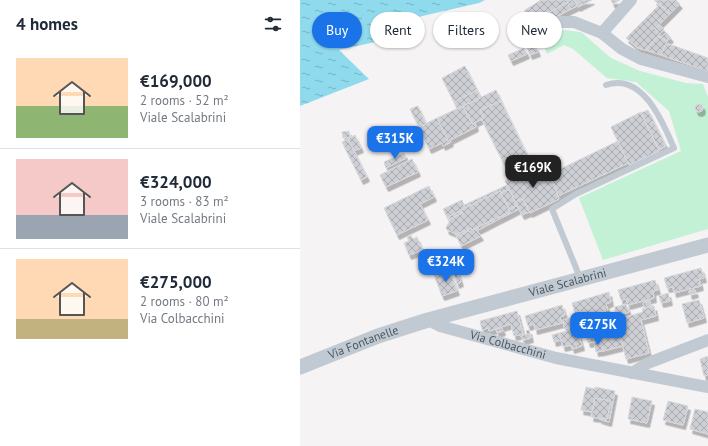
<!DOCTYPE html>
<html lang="en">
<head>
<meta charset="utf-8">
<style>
	:root { --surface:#fff; --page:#f2f2f3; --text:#1f2937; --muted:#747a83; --line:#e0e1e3; --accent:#1a73e8 }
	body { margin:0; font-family:"PT Sans",sans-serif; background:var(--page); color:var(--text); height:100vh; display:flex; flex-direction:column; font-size:15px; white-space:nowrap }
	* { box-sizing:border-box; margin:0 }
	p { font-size:13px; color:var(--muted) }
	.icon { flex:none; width:22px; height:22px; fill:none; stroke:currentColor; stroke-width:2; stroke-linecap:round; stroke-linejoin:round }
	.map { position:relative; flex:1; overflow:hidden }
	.panel { display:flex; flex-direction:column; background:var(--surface); width:300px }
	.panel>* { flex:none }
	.banner { position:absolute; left:12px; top:12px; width:336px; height:36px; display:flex; gap:8px }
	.price { position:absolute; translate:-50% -34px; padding:0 9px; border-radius:8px; background:var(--accent); color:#fff; font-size:13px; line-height:26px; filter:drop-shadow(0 1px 2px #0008) }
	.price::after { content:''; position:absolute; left:50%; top:24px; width:12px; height:9px; margin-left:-6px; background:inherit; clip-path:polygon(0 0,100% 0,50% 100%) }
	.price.selected { background:#222; color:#fff }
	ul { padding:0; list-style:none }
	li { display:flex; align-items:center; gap:12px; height:100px; padding:0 16px }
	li+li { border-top:1px solid var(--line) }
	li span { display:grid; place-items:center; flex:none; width:112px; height:80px; border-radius:0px; color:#555 }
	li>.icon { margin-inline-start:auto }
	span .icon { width:48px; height:48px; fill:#fffc; stroke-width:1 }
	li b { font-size:17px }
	h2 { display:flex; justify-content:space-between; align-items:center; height:48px; padding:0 16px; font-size:17px }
	.pill { padding:0 14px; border-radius:18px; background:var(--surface); box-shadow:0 1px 3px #0004; font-size:14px; line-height:36px }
	.pill.selected { background:var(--accent); color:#fff }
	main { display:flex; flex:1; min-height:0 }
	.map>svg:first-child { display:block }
	.garden { fill:#c3f1d5 }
	.water { fill:url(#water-ripples) }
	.building { fill:url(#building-cross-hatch); stroke:#d7d9de; filter:url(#shadow) }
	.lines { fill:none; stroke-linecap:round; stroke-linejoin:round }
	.service { stroke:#c1cad2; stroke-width:6 }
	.minor { stroke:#c1cad2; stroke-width:12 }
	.tertiary { stroke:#c1cad2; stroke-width:15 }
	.labels { text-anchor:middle; stroke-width:4; stroke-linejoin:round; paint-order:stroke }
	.street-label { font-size:12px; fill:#4a5661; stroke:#fff }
</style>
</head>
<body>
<main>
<section class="panel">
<h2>4 homes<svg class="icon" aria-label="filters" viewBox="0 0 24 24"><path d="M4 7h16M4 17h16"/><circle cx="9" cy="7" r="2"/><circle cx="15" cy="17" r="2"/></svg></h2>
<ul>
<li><span style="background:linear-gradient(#ffd9b3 60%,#8fb573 0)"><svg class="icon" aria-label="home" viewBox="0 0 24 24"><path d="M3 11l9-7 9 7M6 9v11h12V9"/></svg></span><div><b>€169,000</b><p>2 rooms · 52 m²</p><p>Viale Scalabrini</p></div></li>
<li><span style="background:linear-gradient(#f6c9c9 70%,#9aa5b1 0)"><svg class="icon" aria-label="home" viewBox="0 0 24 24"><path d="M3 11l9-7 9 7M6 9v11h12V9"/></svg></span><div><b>€324,000</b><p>3 rooms · 83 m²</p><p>Viale Scalabrini</p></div></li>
<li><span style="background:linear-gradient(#ffd9b3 75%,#c2b280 0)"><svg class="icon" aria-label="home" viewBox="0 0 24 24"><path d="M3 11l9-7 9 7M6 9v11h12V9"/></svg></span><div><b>€275,000</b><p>2 rooms · 80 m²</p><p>Via Colbacchini</p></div></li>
</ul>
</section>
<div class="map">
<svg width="408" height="446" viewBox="0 0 408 446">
	<defs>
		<pattern id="water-ripples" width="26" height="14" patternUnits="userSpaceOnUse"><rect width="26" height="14" fill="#90daee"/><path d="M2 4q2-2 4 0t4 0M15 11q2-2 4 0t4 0" fill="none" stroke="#78b4c4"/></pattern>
		<pattern id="building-cross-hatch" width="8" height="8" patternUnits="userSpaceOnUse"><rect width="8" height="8" fill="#cdcfd5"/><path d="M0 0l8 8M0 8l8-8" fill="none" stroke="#a8abb0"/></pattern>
		<filter id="shadow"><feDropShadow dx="2.5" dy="4.5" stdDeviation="0" flood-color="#0004"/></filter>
	</defs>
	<rect width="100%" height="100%" fill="#f5f3f3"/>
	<path class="garden" d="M 254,29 L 281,32 L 311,58 L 340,71 L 386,83 L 403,84 L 408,97 L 408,229 L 303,260 L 279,198 L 381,151 L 369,111 L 336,82 L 307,78 L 273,49 L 264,45 L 247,54 L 240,34 Z"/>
	<path class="water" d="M 0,0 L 185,0 L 179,3 L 105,20 L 84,40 L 39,50 L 69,79 L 0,106 Z"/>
	<path class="building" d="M 241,0 L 274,0 L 277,6 L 271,9 L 267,2 L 228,25 L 222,17 L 225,10 Z
		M 274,0 L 283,0 L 276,3 Z
		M 283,0 L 292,0 L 278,7 L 276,3 Z
		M 311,0 L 320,0 L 313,4 Z
		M 354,0 L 376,0 L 380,4 L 370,14 Z
		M 267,2 L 271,9 L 243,24 L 239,19 Z
		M 360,4 L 370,14 L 361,23 L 351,13 Z
		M 351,13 L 361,23 L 355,29 L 360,34 L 346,50 L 338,48 L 326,38 Z
		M 359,25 L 364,29 L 360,34 L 355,29 Z
		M 367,33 L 371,38 L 366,41 L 360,37 Z
		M 358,36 L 367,41 L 361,55 L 346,50 Z
		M 366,43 L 408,58 L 408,71 L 361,55 Z
		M 235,45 L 238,52 L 230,55 L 227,48 Z
		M 224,48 L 227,54 L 211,61 L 208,55 Z
		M 165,66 L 177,90 L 154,102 L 142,78 Z
		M 177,90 L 180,98 L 157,109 L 154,102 Z
		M 196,90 L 201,101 L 180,110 L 184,118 L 172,124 L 163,106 Z
		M 201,101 L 233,167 L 211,178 L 182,120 L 184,118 L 180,110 Z
		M395 108a4 4 0 1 1 8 0a4 4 0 1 1-8 0Z
		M 118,106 L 126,124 L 119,127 L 110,109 Z
		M 163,106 L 172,124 L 175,123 L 176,127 L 148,141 L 137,118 Z
		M 348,110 L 366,146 L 359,150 L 341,113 Z
		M 341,112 L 359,151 L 329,165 L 311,127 Z
		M 137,118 L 148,141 L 150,140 L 151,142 L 143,146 L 142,143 L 129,149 L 119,127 Z
		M 49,131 L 50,137 L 43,138 L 42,132 Z
		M 55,135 L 61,148 L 54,151 L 48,139 Z
		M 48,139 L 67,177 L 61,180 L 42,142 Z
		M 318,141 L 328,163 L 258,196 L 250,174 Z
		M 104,153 L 106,158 L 86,168 L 84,162 Z
		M 112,159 L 118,172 L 86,187 L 80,175 Z
		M 233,167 L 237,175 L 244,176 L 250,174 L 259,199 L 230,213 L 223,198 L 215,202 L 205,181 Z
		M 207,185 L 209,189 L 201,193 L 200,191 L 165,208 L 164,205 Z
		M 129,186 L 134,197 L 120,204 L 128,220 L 97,235 L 84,208 Z
		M 209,189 L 217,205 L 209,209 L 201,193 Z
		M 200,191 L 210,212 L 172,230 L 171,228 L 157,234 L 147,230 L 146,227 L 150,221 L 149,219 L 163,213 L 161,210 Z
		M 223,198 L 229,212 L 222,215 L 215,202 Z
		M 162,200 L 165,208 L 161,210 L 163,213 L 161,214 L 160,211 L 148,217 L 149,221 L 143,209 Z
		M 217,205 L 219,209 L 176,231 L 175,228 L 210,212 L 209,209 Z
		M 160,211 L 161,214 L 149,219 L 148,217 Z
		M 171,228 L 172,230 L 175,228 L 181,236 L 161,246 L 155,233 L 158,236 L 169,231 L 168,229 Z
		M 168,229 L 169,231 L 158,236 L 157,234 Z
		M 111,235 L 113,239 L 117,237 L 122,250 L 109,255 L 104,243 L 109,241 L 107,237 Z
		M 401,268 L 404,278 L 399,279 L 401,286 L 374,293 L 373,287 L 367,288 L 364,278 Z
		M 149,270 L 157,291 L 142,296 L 134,275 Z
		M 157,270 L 161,282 L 157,284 L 153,272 Z
		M 355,280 L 358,290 L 353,291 L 354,298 L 328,305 L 326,299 L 321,300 L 318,290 Z
		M 395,290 L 396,293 L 390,295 L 389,291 Z
		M 309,292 L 311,302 L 306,304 L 308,310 L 282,317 L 280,311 L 275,313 L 272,303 Z
		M 368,293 L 370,301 L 361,303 L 359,296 Z
		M 399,300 L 404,318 L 387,323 L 382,304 Z
		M 350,301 L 351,306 L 344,308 L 343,303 Z
		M 326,304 L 329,312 L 315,316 L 315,307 Z
		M 262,305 L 265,315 L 260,317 L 262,323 L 235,330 L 234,324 L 228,326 L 225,316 Z
		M 354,306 L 356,316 L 341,320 L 349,353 L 326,359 L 318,327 L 307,330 L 305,323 L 343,312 L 342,309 Z
		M 217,311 L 223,334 L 214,336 L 211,324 L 189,331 L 188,328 L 182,330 L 180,321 Z
		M 270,318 L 273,327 L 264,329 L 263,320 Z
		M 280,320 L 281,325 L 273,327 L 271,322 Z
		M 305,323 L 307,330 L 318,327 L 323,346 L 303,351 L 300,340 L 294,342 L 290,327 Z
		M 290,327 L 294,342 L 288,343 L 284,328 Z
		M 202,328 L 203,331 L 197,333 L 196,329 Z
		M 277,328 L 282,346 L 272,349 L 271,345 L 263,347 L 259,333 Z
		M 229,330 L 231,338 L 223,340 L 221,336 L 227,334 L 226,331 Z
		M 259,333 L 261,340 L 254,342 L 252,335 Z
		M 300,340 L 303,351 L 296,352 L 294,342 Z
		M 408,356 L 408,375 L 404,376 L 400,359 Z
		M 286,387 L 295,389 L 295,387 L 315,391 L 309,422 L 299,419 L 300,417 L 307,419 L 311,401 L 295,398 L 292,412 L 281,410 Z
		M 332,397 L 352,401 L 347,423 L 328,419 Z
		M 295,398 L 311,401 L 307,419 L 291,417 Z
		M 368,401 L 388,406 L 383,425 L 363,420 Z
		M 395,409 L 408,412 L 408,434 L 390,429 Z"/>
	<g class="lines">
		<path class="service" d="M 281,280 L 252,209 L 276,194 L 374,148 C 363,123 343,72 306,85"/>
		<g class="minor">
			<path d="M 224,31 L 253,22 L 274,22 L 302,33 L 322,49 L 341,59 L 408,77"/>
			<path d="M 302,33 L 331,0"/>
			<path id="s1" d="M 128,320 L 140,326 L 256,358 L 408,387"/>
			<path d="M 332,373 L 348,363 L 408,340"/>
		</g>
		<path class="tertiary" id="s2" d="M 0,367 L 78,336 L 128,320 L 408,245"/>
	</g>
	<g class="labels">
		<g class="street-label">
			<text dy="4" stroke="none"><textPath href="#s2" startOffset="281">Viale Scalabrini</textPath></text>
			<text dy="4" stroke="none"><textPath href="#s2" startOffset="68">Via Fontanelle</textPath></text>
			<text dy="4" stroke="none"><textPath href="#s1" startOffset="84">Via Colbacchini</textPath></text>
		</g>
	</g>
</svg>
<b class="price" style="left:95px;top:160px">€315K</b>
<b class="price selected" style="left:233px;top:189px">€169K</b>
<b class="price" style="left:146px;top:283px">€324K</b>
<b class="price" style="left:298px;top:346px">€275K</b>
<div class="banner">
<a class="pill selected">Buy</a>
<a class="pill">Rent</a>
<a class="pill">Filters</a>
<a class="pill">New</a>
</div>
</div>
</main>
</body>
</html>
